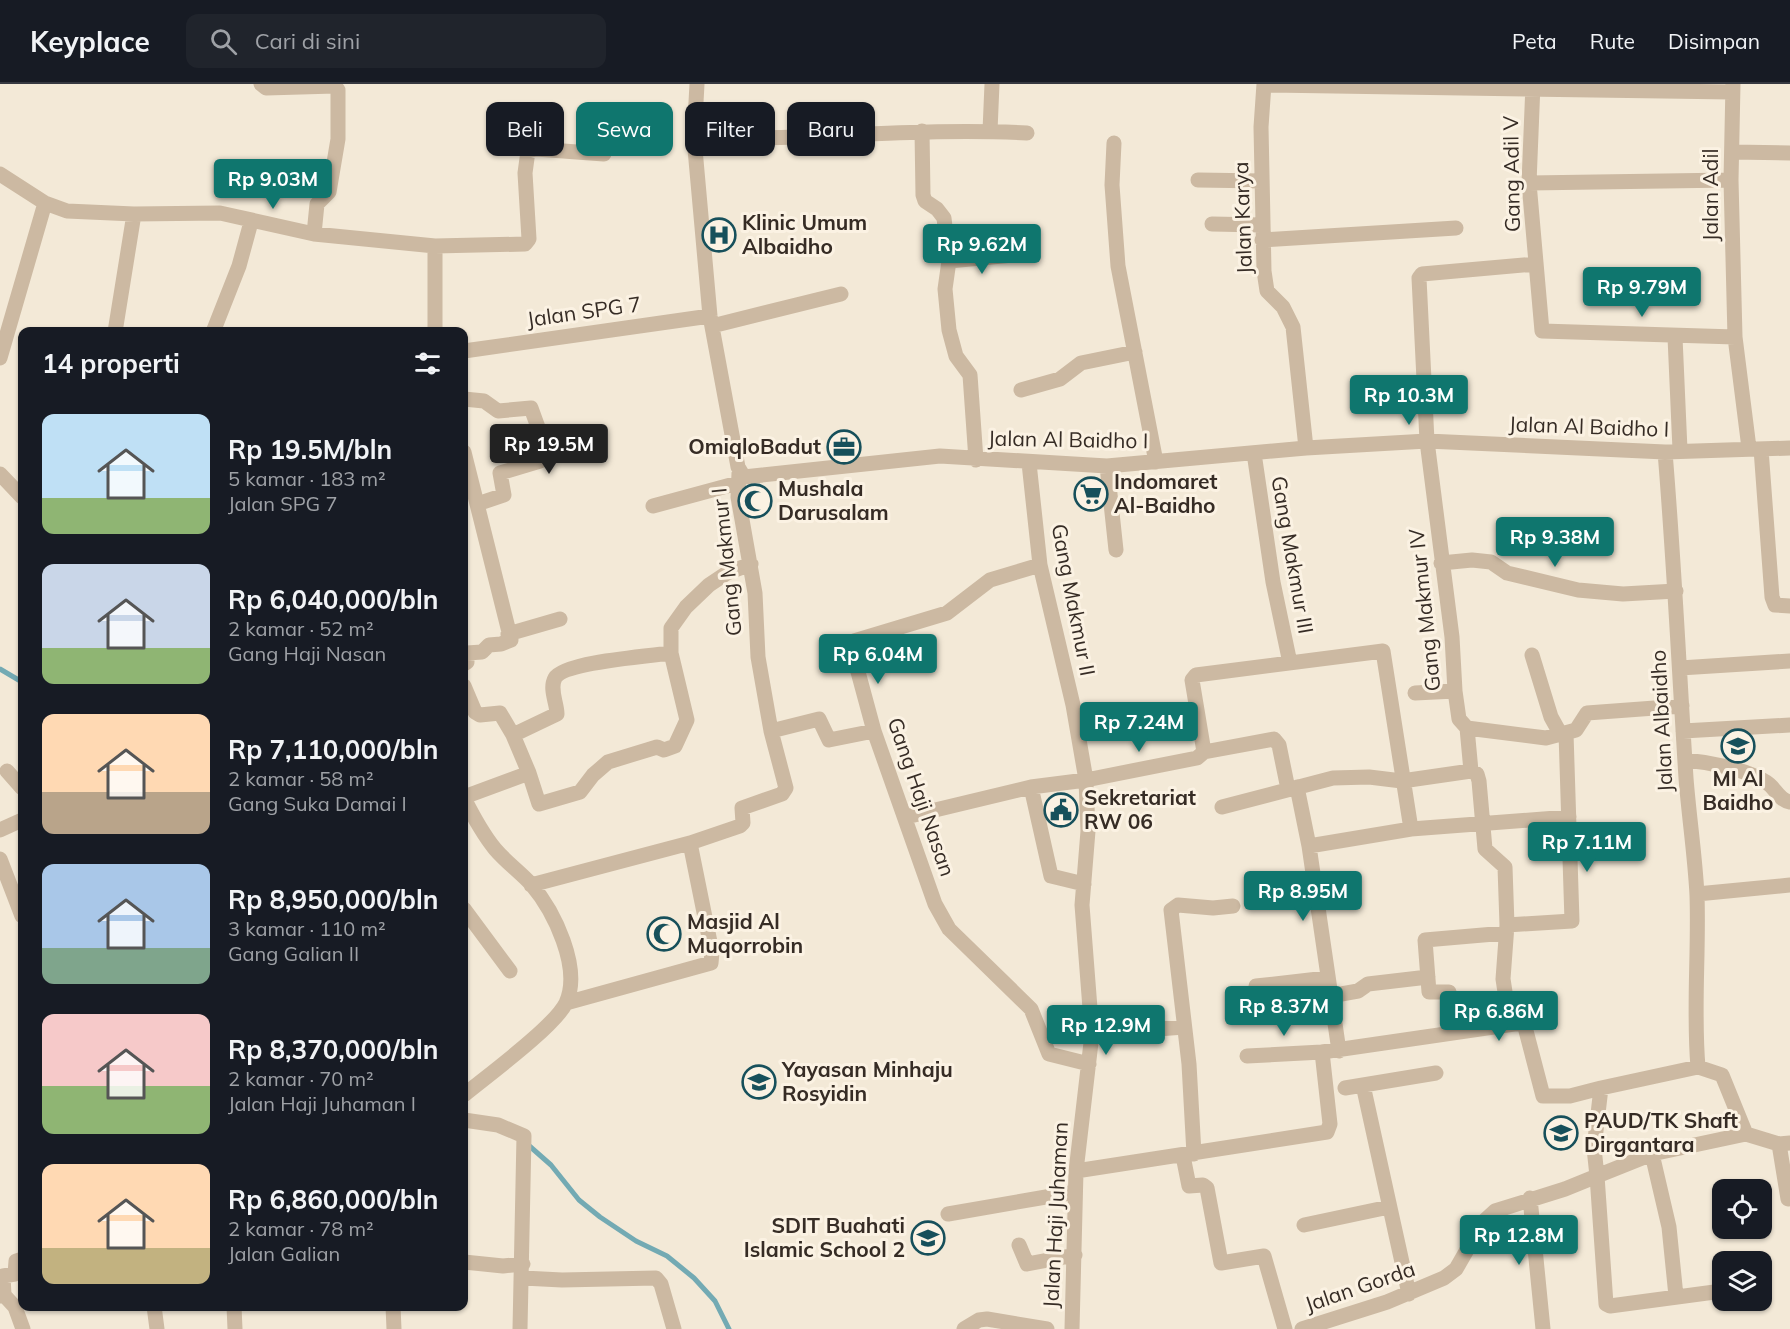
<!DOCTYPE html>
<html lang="id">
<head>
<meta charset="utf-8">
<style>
	:root { --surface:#171b24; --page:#20242c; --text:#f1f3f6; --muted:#9ea1a6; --line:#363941; --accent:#0f766e }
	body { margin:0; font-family:Mulish,sans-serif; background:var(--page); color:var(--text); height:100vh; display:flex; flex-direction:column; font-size:22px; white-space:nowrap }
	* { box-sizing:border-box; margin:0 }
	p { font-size:20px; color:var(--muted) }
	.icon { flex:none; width:33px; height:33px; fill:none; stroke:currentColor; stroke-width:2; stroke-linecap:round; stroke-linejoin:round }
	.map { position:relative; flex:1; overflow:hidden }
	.drawer { position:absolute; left:18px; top:243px; width:450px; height:984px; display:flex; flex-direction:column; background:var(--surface); border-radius:12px; box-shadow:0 2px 4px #0004 }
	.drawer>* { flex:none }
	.hud { position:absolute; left:486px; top:18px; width:570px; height:54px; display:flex; gap:12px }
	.controls { position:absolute; left:1712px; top:1095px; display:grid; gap:12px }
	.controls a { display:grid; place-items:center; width:60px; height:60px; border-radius:12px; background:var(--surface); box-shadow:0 2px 4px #0004; font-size:30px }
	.price { position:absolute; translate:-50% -51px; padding:0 14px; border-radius:6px; background:var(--accent); color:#fff; font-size:20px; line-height:39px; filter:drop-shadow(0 2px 3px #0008) }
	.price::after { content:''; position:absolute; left:50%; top:36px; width:18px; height:14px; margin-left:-9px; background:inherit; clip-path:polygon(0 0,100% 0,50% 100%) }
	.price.active { background:#222; color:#fff }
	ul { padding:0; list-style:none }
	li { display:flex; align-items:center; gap:18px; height:150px; padding:0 24px }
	li span { display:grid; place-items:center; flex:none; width:168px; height:120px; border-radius:12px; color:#555 }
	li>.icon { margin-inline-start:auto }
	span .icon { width:72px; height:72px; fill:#fffc; stroke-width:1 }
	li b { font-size:26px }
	h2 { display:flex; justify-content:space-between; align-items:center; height:72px; padding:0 24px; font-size:26px }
	.chip { padding:0 21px; border-radius:12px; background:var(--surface); box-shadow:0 2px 4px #0004; font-size:21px; line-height:54px }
	.chip.active { background:var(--accent); color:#fff }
	header { display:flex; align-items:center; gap:36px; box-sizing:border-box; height:84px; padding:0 30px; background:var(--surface); border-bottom:2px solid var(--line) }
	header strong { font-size:28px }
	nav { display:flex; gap:33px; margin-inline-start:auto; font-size:21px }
	.search { width:420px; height:54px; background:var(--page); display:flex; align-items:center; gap:15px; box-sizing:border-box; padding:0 21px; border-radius:12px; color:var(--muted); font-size:22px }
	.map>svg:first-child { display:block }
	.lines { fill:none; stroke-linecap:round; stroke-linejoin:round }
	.stream { stroke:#73aab3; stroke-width:5 }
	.minor { stroke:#ccb9a2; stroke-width:15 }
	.labels { text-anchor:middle; stroke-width:6; stroke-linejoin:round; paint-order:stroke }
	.street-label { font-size:21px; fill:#362c25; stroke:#fbf2e3 }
	.poi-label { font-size:21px; font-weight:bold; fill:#362c25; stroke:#fbf2e3; text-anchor:start }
</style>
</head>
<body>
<header>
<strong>Keyplace</strong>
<div class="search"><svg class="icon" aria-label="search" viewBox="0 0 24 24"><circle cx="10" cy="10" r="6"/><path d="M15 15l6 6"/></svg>Cari di sini</div>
<nav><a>Peta</a><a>Rute</a><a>Disimpan</a></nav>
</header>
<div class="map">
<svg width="1790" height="1245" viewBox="0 0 1790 1245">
	<rect width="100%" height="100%" fill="#f3e9d7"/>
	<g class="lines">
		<path class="stream" d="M 0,585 L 22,598
			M 526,1059 L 551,1081 L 579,1116 L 600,1133 L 636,1157 L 667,1172 L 694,1194 L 715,1217 L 729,1245"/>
		<path class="minor" d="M 261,0 L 266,4 L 335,2 L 338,6 L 338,55 L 329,108 L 317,120 L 314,150
			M 697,0 L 694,54 L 710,232 L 738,383 L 744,393 L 940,372 L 1107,382 L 1306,364 L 1427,357 L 1665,368 L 1790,364
			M 1264,0 L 1261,43 L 1264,187 L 1267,207 L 1283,223 L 1293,243 L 1306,364
			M 1533,0 L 1529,99 L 1542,247 L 1735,253
			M 1733,0 L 1731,96 L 1735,253 L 1749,364
			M 1264,1 L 1732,8
			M 922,47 L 923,111 L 925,117 L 937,125 L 944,134 L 949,177 L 945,205 L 949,246 L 956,272 L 970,291 L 976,376
			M 990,47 L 992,0
			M 694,54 C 805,57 916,43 1027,49
			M 1114,59 L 1112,101 L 1118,182 L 1156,378
			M 1732,68 L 1790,69
			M 0,90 L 45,119 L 67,127 L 134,130 L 220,129 L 314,150 L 435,162 L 435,248
			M 1198,96 L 1262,97
			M 1529,99 L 1731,96
			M 1212,140 L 1261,141
			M 1262,156 L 1456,144
			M 435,162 L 525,160 L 529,155 L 525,89 L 528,67 L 536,65 L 604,70
			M 949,177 L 1013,171
			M 712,242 L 841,210
			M 115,248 L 134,130
			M 213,248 L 239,182 L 251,138
			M 1675,253 L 1680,366
			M 464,267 L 710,232
			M 0,274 L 45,119
			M 1021,306 L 1060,295 L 1081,279 L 1135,268
			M 464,315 L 484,317 L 498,327 L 531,324 L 539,346 L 540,377 L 500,389 L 504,411 L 477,420
			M 1761,365 L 1772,513 L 1775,521 L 1790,522
			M 464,368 L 511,556 L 501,560 L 489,561 L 482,568 L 467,569 L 467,578 L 464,580
			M 1665,368 C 1674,476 1679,585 1686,694 C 1689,733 1695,772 1697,811 C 1699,869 1693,926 1698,983 L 1722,991 L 1746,1050 L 1779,1060 L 1790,1059
			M 1254,369 L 1273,498 L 1290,579
			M 1029,379 L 1040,481 L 1073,621 L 1086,696 L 1088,747 L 1082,821 L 1092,950 L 1076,1087 L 1072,1245
			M 1107,382 L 1116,466
			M 0,390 L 22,413
			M 653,422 L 738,399
			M 1441,479 L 1472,476 L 1491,478 L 1507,489 L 1578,506 L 1623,510 L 1676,507
			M 1040,481 L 990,496 L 947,529 L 854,557 L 851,562 L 874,647 L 935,820 L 949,845 L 1031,925 L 1049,970 L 1089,980
			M 508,550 L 560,535
			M 1532,571 L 1551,633 L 1561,651
			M 1680,584 L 1790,577
			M 464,602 L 475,628 L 480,631 L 500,629 L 513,651 L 529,689
			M 1415,609 L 1455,607
			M 1467,644 L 1546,654 L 1576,646 L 1587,629 L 1682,622
			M 771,647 L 819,635 L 829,656 L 874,647
			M 1683,647 L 1790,641
			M 513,651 L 557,630 C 557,619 549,605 555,594 C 564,578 650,572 671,569
			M 1204,668 L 1192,596 L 1196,591 L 1383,567 L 1411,745
			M 1685,676 C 1708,678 1746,685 1766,698 C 1776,704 1778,716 1790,718
			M 7,687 L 22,704
			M 1471,687 L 1467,644 L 1459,635 L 1455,607 L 1452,553 L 1427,357 L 1419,194 L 1422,190 L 1535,180
			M 1471,687 L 1477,690 L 1479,697 L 1485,765 L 1505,783 L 1507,841 L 1503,895 L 1510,940
			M 1031,703 L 1051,792 L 1084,800
			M 1297,703 L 1309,762 L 1339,967
			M 464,713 L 529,689 L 539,720 L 580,708 L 593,691 L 608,678 L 657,663 L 664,666 L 675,662 L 687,636 L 671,569 L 671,544 L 686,523 L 709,501 L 727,489 L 751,480
			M 464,714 C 473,732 482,749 495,765 C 506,778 520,788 531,800 C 554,827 582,884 566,919 C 554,943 487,992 464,1011
			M 1222,723 L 1333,694 L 1369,693 L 1402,697 L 1471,687
			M 906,733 L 1031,703 L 1086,696 L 1197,674 L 1204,668 L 1274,655 L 1279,661 L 1288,705
			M 0,746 L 22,736
			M 1309,762 L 1411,745 L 1569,733
			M 0,775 L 22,832
			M 531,801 L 690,759 L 740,742 L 743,739 L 742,724 L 782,710 L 786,704 L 771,647 L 758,573 L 755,509 L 738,413 L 739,389
			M 1697,810 L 1790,801
			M 464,825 L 510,887
			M 1507,841 L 1572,837 L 1566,649
			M 1256,902 L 1327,894
			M 1330,912 L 1358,907 L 1368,900 L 1428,893
			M 1278,918 L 1330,909
			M 566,919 L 711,879 L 712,868 L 690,759
			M 1456,948 L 1449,908 L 1429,908 L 1425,856 L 1506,849
			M 1092,950 L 1184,943
			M 1247,972 L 1322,968
			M 1363,1001 L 1409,1210
			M 1345,1004 L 1436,989
			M 464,1036 L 498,1041 L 524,1052 L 520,1245
			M 1779,1060 L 1788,1115
			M 1194,1070 L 1189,980 L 1171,826 L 1178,821 L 1213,824 L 1233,822
			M 1652,1070 L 1669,1143 L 1676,1212
			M 1183,1072 L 1189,1102 L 1203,1101 L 1207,1104 L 1221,1179 L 1264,1172 L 1285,1245
			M 1076,1087 L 1327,1048 L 1330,1040 L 1322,968 L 1521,939 L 1525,943 L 1543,1012 L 1570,1012 L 1601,1004
			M 1530,1114 L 1543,1245
			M 948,1130 L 1075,1108
			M 1304,1141 L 1389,1123
			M 1019,1161 L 1027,1180 L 1075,1171
			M 464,1178 L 503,1182 L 523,1180
			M 523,1194 L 562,1196 L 656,1194 L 661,1200 L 674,1245
			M 1722,1207 L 1610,1222 L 1606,1220 L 1597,1092 L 1652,1070 L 1746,1050
			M 4,1211 L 15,1223 L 23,1245
			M 0,1212 L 4,1211 L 3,1192 L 15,1190 L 16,1177 L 22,1175
			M 154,1222 L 157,1245
			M 234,1222 L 235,1245
			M 393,1222 L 394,1245
			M 964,1245 L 979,1236 L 987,1235 L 1047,1245
			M 1302,1245 L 1387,1218 L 1444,1194 L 1456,1185 L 1483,1138 L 1495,1127 L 1565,1105 L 1597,1092 L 1594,1064 L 1601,1004 L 1698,983"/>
	</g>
	<defs>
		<g id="hospital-ring" transform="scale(1.725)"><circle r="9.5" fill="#fbf2e3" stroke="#17505b" stroke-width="1.5"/><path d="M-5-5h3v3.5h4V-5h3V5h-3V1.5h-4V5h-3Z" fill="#17505b"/></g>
		<g id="office-ring" transform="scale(1.725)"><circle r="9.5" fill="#fbf2e3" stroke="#17505b" stroke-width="1.5"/><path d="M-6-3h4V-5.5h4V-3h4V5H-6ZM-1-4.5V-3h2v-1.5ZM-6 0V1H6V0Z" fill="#17505b"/></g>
		<g id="supermarket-ring" transform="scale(1.725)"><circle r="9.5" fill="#fbf2e3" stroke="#17505b" stroke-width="1.5"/><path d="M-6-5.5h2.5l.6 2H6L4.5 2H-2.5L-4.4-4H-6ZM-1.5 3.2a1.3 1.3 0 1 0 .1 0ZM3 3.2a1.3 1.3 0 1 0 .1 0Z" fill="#17505b"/></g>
		<g id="mosque-ring" transform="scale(1.725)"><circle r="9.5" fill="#fbf2e3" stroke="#17505b" stroke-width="1.5"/><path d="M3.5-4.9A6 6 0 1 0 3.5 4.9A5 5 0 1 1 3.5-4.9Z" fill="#17505b"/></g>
		<g id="school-ring" transform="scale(1.725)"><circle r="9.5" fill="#fbf2e3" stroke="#17505b" stroke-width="1.5"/><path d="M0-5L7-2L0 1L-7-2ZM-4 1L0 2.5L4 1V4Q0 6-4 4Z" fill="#17505b"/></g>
		<g id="civic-ring" transform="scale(1.725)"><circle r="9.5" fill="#fbf2e3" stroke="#17505b" stroke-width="1.5"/><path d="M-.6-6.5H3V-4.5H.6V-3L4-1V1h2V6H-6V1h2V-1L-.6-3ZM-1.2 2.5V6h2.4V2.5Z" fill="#17505b"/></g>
	</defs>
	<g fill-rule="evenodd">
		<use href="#hospital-ring" x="719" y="151"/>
		<use href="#office-ring" x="844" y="363"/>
		<use href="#supermarket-ring" x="1091" y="410"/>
		<use href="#mosque-ring" x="755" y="417"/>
		<use href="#school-ring" x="1738" y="662"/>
		<use href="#civic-ring" x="1061" y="726"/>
		<use href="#mosque-ring" x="664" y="850"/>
		<use href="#school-ring" x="759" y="998"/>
		<use href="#school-ring" x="1561" y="1049"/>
		<use href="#school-ring" x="928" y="1154"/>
	</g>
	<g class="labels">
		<g class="street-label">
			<text transform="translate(1512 90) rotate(-91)" y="7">Gang Adil V</text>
			<text transform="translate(1711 111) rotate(-90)" y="7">Jalan Adil</text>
			<text transform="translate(1243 134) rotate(-92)" y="7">Jalan Karya</text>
			<text transform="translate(584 228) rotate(-8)" y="7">Jalan SPG 7</text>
			<text transform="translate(1589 343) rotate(2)" y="7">Jalan Al Baidho I</text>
			<text transform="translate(1068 356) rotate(1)" y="7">Jalan Al Baidho I</text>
			<text transform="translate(1292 471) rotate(80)" y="7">Gang Makmur III</text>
			<text transform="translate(727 478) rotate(-96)" y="7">Gang Makmur I</text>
			<text transform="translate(1073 516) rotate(79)" y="7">Gang Makmur II</text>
			<text transform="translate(1425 526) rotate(-96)" y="7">Gang Makmur IV</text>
			<text transform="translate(1662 637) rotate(-93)" y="7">Jalan Albaidho</text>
			<text transform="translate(921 713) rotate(71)" y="7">Gang Haji Nasan</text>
			<text transform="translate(1056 1131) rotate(-87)" y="7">Jalan Haji Juhaman</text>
			<text transform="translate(1360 1203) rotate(-19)" y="7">Jalan Gorda</text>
		</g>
		<g class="poi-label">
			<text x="742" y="146">Klinic Umum<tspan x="742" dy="24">Albaidho</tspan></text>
			<text x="821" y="370" text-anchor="end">OmiqloBadut</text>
			<text x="1114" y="405">Indomaret<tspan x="1114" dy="24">Al-Baidho</tspan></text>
			<text x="778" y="412">Mushala<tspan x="778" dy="24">Darusalam</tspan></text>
			<text x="1738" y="702" text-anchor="middle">MI Al<tspan x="1738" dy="24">Baidho</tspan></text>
			<text x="1084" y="721">Sekretariat<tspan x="1084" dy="24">RW 06</tspan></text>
			<text x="687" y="845">Masjid Al<tspan x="687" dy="24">Muqorrobin</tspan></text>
			<text x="782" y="993">Yayasan Minhaju<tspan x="782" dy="24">Rosyidin</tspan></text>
			<text x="1584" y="1044">PAUD/TK Shaft<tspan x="1584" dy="24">Dirgantara</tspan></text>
			<text x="905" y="1149" text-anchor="end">SDIT Buahati<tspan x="905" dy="24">Islamic School 2</tspan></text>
		</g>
	</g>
</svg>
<div class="controls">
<a><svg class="icon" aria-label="locate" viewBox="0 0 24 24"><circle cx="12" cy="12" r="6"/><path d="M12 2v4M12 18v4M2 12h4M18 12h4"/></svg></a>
<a><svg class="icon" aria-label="layers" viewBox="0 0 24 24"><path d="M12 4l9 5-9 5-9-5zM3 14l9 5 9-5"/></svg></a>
</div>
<b class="price" style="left:273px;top:126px">Rp 9.03M</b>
<b class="price" style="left:982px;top:191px">Rp 9.62M</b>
<b class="price" style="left:1642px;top:234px">Rp 9.79M</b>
<b class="price" style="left:1409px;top:342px">Rp 10.3M</b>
<b class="price active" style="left:549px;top:391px">Rp 19.5M</b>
<b class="price" style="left:1555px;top:484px">Rp 9.38M</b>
<b class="price" style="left:878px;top:601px">Rp 6.04M</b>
<b class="price" style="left:1139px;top:669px">Rp 7.24M</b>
<b class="price" style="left:1587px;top:789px">Rp 7.11M</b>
<b class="price" style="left:1303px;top:838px">Rp 8.95M</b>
<b class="price" style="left:1284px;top:953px">Rp 8.37M</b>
<b class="price" style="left:1499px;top:958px">Rp 6.86M</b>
<b class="price" style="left:1106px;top:972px">Rp 12.9M</b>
<b class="price" style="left:1519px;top:1182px">Rp 12.8M</b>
<div class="hud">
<a class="chip">Beli</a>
<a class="chip active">Sewa</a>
<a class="chip">Filter</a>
<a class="chip">Baru</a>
</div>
<section class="drawer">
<h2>14 properti<svg class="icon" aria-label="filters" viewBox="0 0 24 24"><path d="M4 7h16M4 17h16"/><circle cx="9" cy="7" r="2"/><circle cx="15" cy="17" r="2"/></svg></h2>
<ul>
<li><span style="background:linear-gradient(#bfe0f5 70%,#8fb573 0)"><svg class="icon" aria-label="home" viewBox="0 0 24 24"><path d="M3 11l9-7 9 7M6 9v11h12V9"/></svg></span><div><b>Rp 19.5M/bln</b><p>5 kamar · 183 m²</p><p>Jalan SPG 7</p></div></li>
<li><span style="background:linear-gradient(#c9d6e8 70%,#8fb573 0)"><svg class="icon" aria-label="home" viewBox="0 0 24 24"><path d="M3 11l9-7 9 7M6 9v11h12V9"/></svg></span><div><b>Rp 6,040,000/bln</b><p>2 kamar · 52 m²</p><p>Gang Haji Nasan</p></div></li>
<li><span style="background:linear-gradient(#ffd9b3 65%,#b9a48a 0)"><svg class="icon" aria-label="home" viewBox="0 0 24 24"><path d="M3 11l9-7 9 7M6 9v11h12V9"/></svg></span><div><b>Rp 7,110,000/bln</b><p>2 kamar · 58 m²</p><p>Gang Suka Damai I</p></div></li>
<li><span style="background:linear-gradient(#a9c7e8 70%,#7fa58c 0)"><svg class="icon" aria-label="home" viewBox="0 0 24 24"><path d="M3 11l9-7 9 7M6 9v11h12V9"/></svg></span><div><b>Rp 8,950,000/bln</b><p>3 kamar · 110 m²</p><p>Gang Galian II</p></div></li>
<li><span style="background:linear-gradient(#f6c9c9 60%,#8fb573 0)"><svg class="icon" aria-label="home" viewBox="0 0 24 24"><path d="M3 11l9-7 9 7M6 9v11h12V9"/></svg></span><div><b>Rp 8,370,000/bln</b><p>2 kamar · 70 m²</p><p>Jalan Haji Juhaman I</p></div></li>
<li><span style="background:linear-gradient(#ffd9b3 70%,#c2b280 0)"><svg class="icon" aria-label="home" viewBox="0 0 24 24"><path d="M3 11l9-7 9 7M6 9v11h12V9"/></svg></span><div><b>Rp 6,860,000/bln</b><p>2 kamar · 78 m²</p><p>Jalan Galian</p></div></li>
</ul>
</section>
</div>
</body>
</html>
